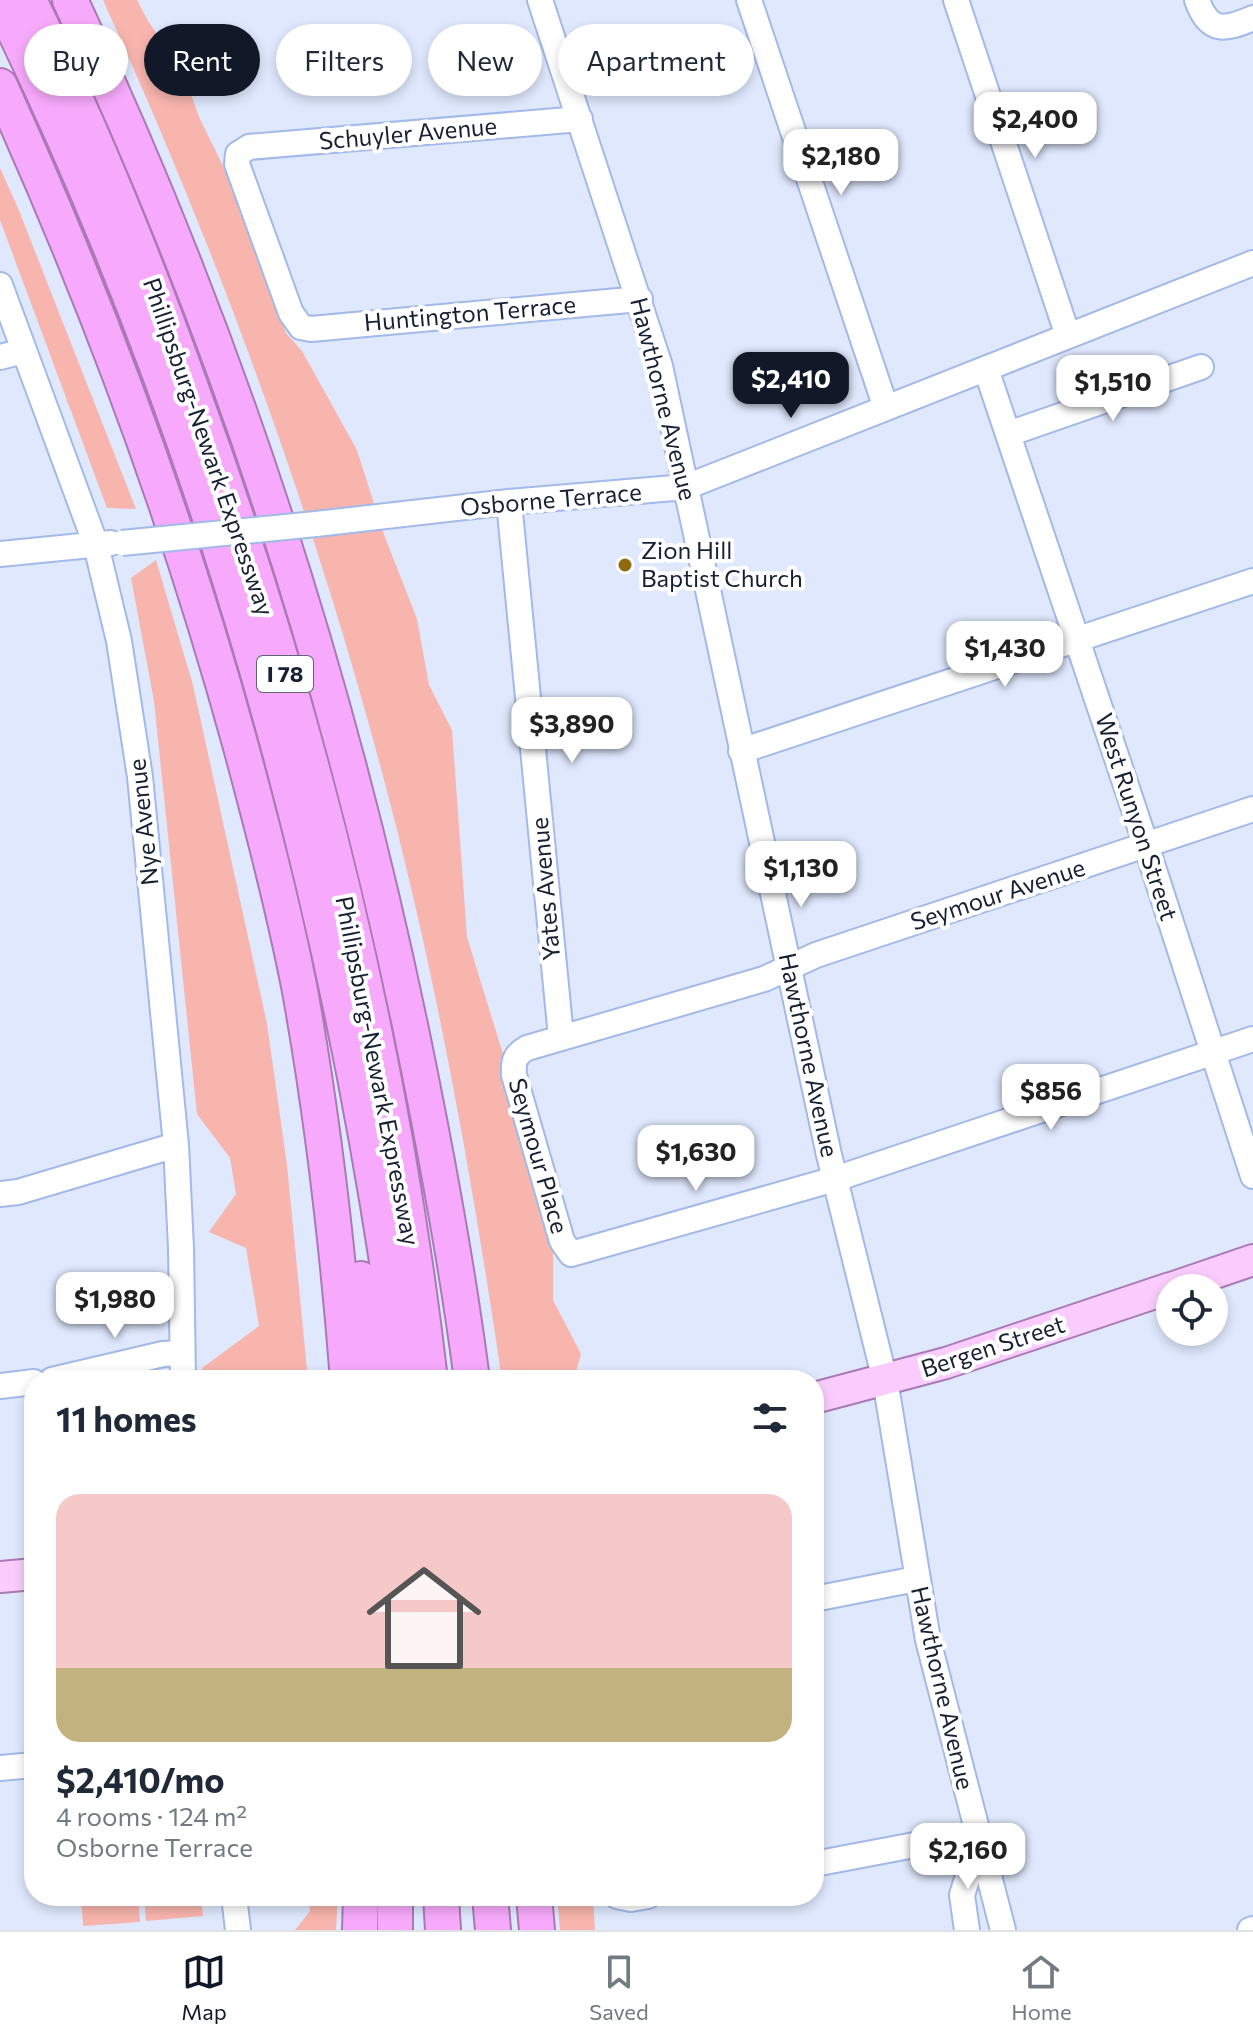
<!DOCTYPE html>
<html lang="en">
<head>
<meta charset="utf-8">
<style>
	:root { --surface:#fff; --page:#f2f2f3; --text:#1f2937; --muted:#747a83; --line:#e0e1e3; --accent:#111827 }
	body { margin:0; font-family:Commissioner,sans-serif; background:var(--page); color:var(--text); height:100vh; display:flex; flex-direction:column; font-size:30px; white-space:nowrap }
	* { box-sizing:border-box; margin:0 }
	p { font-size:26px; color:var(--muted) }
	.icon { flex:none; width:44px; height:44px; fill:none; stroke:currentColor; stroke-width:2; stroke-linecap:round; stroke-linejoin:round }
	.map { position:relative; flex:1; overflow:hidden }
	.drawer { position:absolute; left:24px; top:1370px; width:800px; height:536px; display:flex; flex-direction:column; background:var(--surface); border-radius:32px; box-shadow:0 4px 12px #0003 }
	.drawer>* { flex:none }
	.top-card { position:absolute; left:24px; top:24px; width:800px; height:72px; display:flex; gap:16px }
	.buttons { position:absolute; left:1156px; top:1274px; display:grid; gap:16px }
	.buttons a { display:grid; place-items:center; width:72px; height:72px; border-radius:50%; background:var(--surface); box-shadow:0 4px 12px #0003; font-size:40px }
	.price { position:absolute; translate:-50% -68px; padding:0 18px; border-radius:16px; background:#fff; color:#222; font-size:26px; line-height:52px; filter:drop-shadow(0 2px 4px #0008) }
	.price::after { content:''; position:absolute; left:50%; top:48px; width:24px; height:18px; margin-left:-12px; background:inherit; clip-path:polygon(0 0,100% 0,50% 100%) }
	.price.active { background:var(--accent); color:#fff }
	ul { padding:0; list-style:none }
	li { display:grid; align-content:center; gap:16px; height:424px; padding:0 32px }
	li+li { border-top:2px solid var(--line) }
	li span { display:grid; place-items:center; height:248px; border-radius:24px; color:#555 }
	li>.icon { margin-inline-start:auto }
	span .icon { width:144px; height:144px; fill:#fffc; stroke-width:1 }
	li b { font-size:34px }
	h2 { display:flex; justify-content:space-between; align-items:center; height:96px; padding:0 32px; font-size:34px }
	.tag { padding:0 28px; border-radius:36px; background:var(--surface); box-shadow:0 4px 12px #0003; font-size:28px; line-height:72px }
	.tag.active { background:var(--accent); color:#fff }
	.menu { display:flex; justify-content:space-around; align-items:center; height:112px; border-top:2px solid var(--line); background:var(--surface); font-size:22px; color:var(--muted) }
	.menu a { display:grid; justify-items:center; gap:4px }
	.menu .active { color:var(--accent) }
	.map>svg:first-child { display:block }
	.green { fill:#f8b5ae }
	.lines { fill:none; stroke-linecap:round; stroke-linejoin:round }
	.minor-casing { stroke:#a2b9e9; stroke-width:28 }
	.major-casing { stroke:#a97ab5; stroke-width:34 }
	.highway-casing { stroke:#a97ab5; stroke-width:38 }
	.minor { stroke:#fff; stroke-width:24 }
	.major { stroke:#faccfd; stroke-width:30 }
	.highway { stroke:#f7aafb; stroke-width:34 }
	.minor-bridge-casing { stroke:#a2b9e9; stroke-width:28; stroke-linecap:butt }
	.minor-bridge { stroke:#fff; stroke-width:24 }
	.poi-dot { fill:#8d6b0e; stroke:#fff; stroke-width:3 }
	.labels { text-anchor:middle; stroke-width:8; stroke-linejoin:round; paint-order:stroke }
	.shield { fill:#fff; stroke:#5d6370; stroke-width:2 }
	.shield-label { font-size:22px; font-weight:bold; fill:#172032 }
	.street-label { font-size:24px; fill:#172032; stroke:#fff }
	.poi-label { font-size:24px; fill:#172032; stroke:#fff; text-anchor:start }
</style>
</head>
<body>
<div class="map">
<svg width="1253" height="1930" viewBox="0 0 1253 1930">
	<rect width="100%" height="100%" fill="#dfe8fd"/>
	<path class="green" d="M 103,0 L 137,0 L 148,21 L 183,71 L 199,117 L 223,166 L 286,333 L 302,351 L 357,450 L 383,532 L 417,619 L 429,685 L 452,730 L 467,937 L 503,1054 L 553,1243 L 553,1300 L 581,1354 L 574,1380 L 502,1380 C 472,1177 436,974 383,776 C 312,509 217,251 103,0 Z
		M 0,168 L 18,208 L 136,509 L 107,508 L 0,220 Z
		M 156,560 L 193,685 L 267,1024 L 287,1165 L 308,1380 L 203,1380 L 202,1368 L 259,1326 L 246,1248 L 209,1232 L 236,1194 L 230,1158 L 197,1114 L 154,701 L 131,578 Z
		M 81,1896 L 138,1896 L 140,1922 L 83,1926 Z
		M 144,1896 L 201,1896 L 203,1916 L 146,1921 Z
		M 309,1896 L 338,1896 L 336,1930 L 295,1930 L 310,1911 Z
		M 557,1896 L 593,1896 L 595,1930 L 560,1930 Z"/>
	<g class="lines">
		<g class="minor-casing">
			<path id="minor" d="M 540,0 L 660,366 L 829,1155 L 885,1380 L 928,1640 L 1003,1930
				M 749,0 L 886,408
				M 956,0 L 1068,336
				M 1197,0 C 1209,34 1225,30 1253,18
				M 580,119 L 249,147 L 238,154 L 237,164 L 291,313 L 301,327 L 311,329 L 640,299
				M 0,285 L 96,545 L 119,641 L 140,777 L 176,1145 L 181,1248 L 183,1380
				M 0,357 L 24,351
				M 986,369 L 1146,845 L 1253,1176
				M 1008,434 L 1201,367
				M 509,502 L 561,1037
				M 316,524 L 509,502 L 686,487 L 1253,263
				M 0,554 L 111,543
				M 741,751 L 1253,581
				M 1253,809 L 816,955 L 764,979 L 527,1048 C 515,1055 513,1061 514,1075 L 562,1241 L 571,1254 L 835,1179 L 1253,1039
				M 0,1194 L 18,1192 L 176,1145
				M 52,1380 L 163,1354 L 182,1353
				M 0,1386 L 34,1382
				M 814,1599 L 916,1579
				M 0,1768 L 34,1765
				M 814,1864 L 978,1833
				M 234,1896 L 238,1930
				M 617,1896 L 631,1899 L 648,1896
				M 967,1930 L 962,1895 L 979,1840
				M 1250,1930 L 1253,1929"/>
		</g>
		<g class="major-casing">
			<path id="major" d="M 1171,1288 L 1253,1260
				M 814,1398 L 946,1363 L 1170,1288
				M 0,1577 L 34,1574"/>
		</g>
		<g class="highway-casing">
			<path id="highway" d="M 29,0 C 91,126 144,256 191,388 C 308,708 391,1042 430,1380
				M 70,0 C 225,328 337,675 411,1030 C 435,1146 457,1263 472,1380
				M 0,1 C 212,432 342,905 404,1380
				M 0,86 C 97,300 179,521 241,747 C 263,828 284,908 300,991 C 323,1119 338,1250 348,1380
				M 361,1279 L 373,1380
				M 441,1896 L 443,1930
				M 490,1896 L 493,1930
				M 534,1896 L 537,1930
				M 360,1930 L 361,1896
				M 395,1930 L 395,1896"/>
		</g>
		<use href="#minor" class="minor"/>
		<use href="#major" class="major"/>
		<use href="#highway" class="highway"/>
		<g class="minor-bridge-casing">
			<path id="minor-bridge" d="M 122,543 L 316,524"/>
		</g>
		<use href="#minor-bridge" class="minor-bridge"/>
	</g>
	<circle class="poi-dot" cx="625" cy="565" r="8"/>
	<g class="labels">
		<rect class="shield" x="257" y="656" width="56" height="36" rx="6"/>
		<g class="shield-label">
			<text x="285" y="682">I 78</text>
		</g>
		<g class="street-label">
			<text transform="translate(408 134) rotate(-5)" y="8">Schuyler Avenue</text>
			<text transform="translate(470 314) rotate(-5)" y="8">Huntington Terrace</text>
			<text transform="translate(663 399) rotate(76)" y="8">Hawthorne Avenue</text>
			<text transform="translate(208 447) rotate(71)" y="8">Phillipsburg-Newark Expressway</text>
			<text transform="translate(551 500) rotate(-5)" y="8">Osborne Terrace</text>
			<text transform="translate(1136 817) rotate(72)" y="8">West Runyon Street</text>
			<text transform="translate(144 822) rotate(-96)" y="8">Nye Avenue</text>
			<text transform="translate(546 889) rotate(-95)" y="8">Yates Avenue</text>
			<text transform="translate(998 895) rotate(-18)" y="8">Seymour Avenue</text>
			<text transform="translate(808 1055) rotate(78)" y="8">Hawthorne Avenue</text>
			<text transform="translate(377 1071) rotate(79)" y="8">Phillipsburg-Newark Expressway</text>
			<text transform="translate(538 1156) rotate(74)" y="8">Seymour Place</text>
			<text transform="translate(993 1347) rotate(-18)" y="8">Bergen Street</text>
			<text transform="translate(942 1688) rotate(77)" y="8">Hawthorne Avenue</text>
		</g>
		<g class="poi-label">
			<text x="641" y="559">Zion Hill<tspan x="641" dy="28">Baptist Church</tspan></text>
		</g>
	</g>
</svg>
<div class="buttons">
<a><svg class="icon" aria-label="locate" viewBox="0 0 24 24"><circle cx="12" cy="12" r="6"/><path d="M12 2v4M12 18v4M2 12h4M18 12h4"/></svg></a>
</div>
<b class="price" style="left:1035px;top:160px">$2,400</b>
<b class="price" style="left:841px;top:197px">$2,180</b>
<b class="price active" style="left:791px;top:420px">$2,410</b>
<b class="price" style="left:1113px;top:423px">$1,510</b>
<b class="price" style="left:1005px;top:689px">$1,430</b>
<b class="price" style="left:572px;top:765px">$3,890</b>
<b class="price" style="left:801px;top:909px">$1,130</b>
<b class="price" style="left:1051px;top:1132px">$856</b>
<b class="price" style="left:696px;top:1193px">$1,630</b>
<b class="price" style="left:115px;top:1340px">$1,980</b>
<b class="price" style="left:968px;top:1891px">$2,160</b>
<div class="top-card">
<a class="tag">Buy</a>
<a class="tag active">Rent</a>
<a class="tag">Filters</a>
<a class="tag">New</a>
<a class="tag">Apartment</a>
</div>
<section class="drawer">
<h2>11 homes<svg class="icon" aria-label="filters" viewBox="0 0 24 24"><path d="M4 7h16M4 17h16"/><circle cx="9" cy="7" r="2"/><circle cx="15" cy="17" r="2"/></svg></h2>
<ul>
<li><span style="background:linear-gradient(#f6c9c9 70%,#c2b280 0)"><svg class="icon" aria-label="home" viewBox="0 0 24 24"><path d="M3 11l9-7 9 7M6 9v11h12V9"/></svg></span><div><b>$2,410/mo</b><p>4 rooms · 124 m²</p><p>Osborne Terrace</p></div></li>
</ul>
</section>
</div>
<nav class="menu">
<a class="active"><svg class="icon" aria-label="map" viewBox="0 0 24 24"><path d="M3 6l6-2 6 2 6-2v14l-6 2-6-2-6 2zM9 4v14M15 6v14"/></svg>Map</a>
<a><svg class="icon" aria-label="saved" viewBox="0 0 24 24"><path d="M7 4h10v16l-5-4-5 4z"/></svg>Saved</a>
<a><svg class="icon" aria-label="home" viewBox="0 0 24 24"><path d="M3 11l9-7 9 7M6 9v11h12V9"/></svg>Home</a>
</nav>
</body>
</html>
